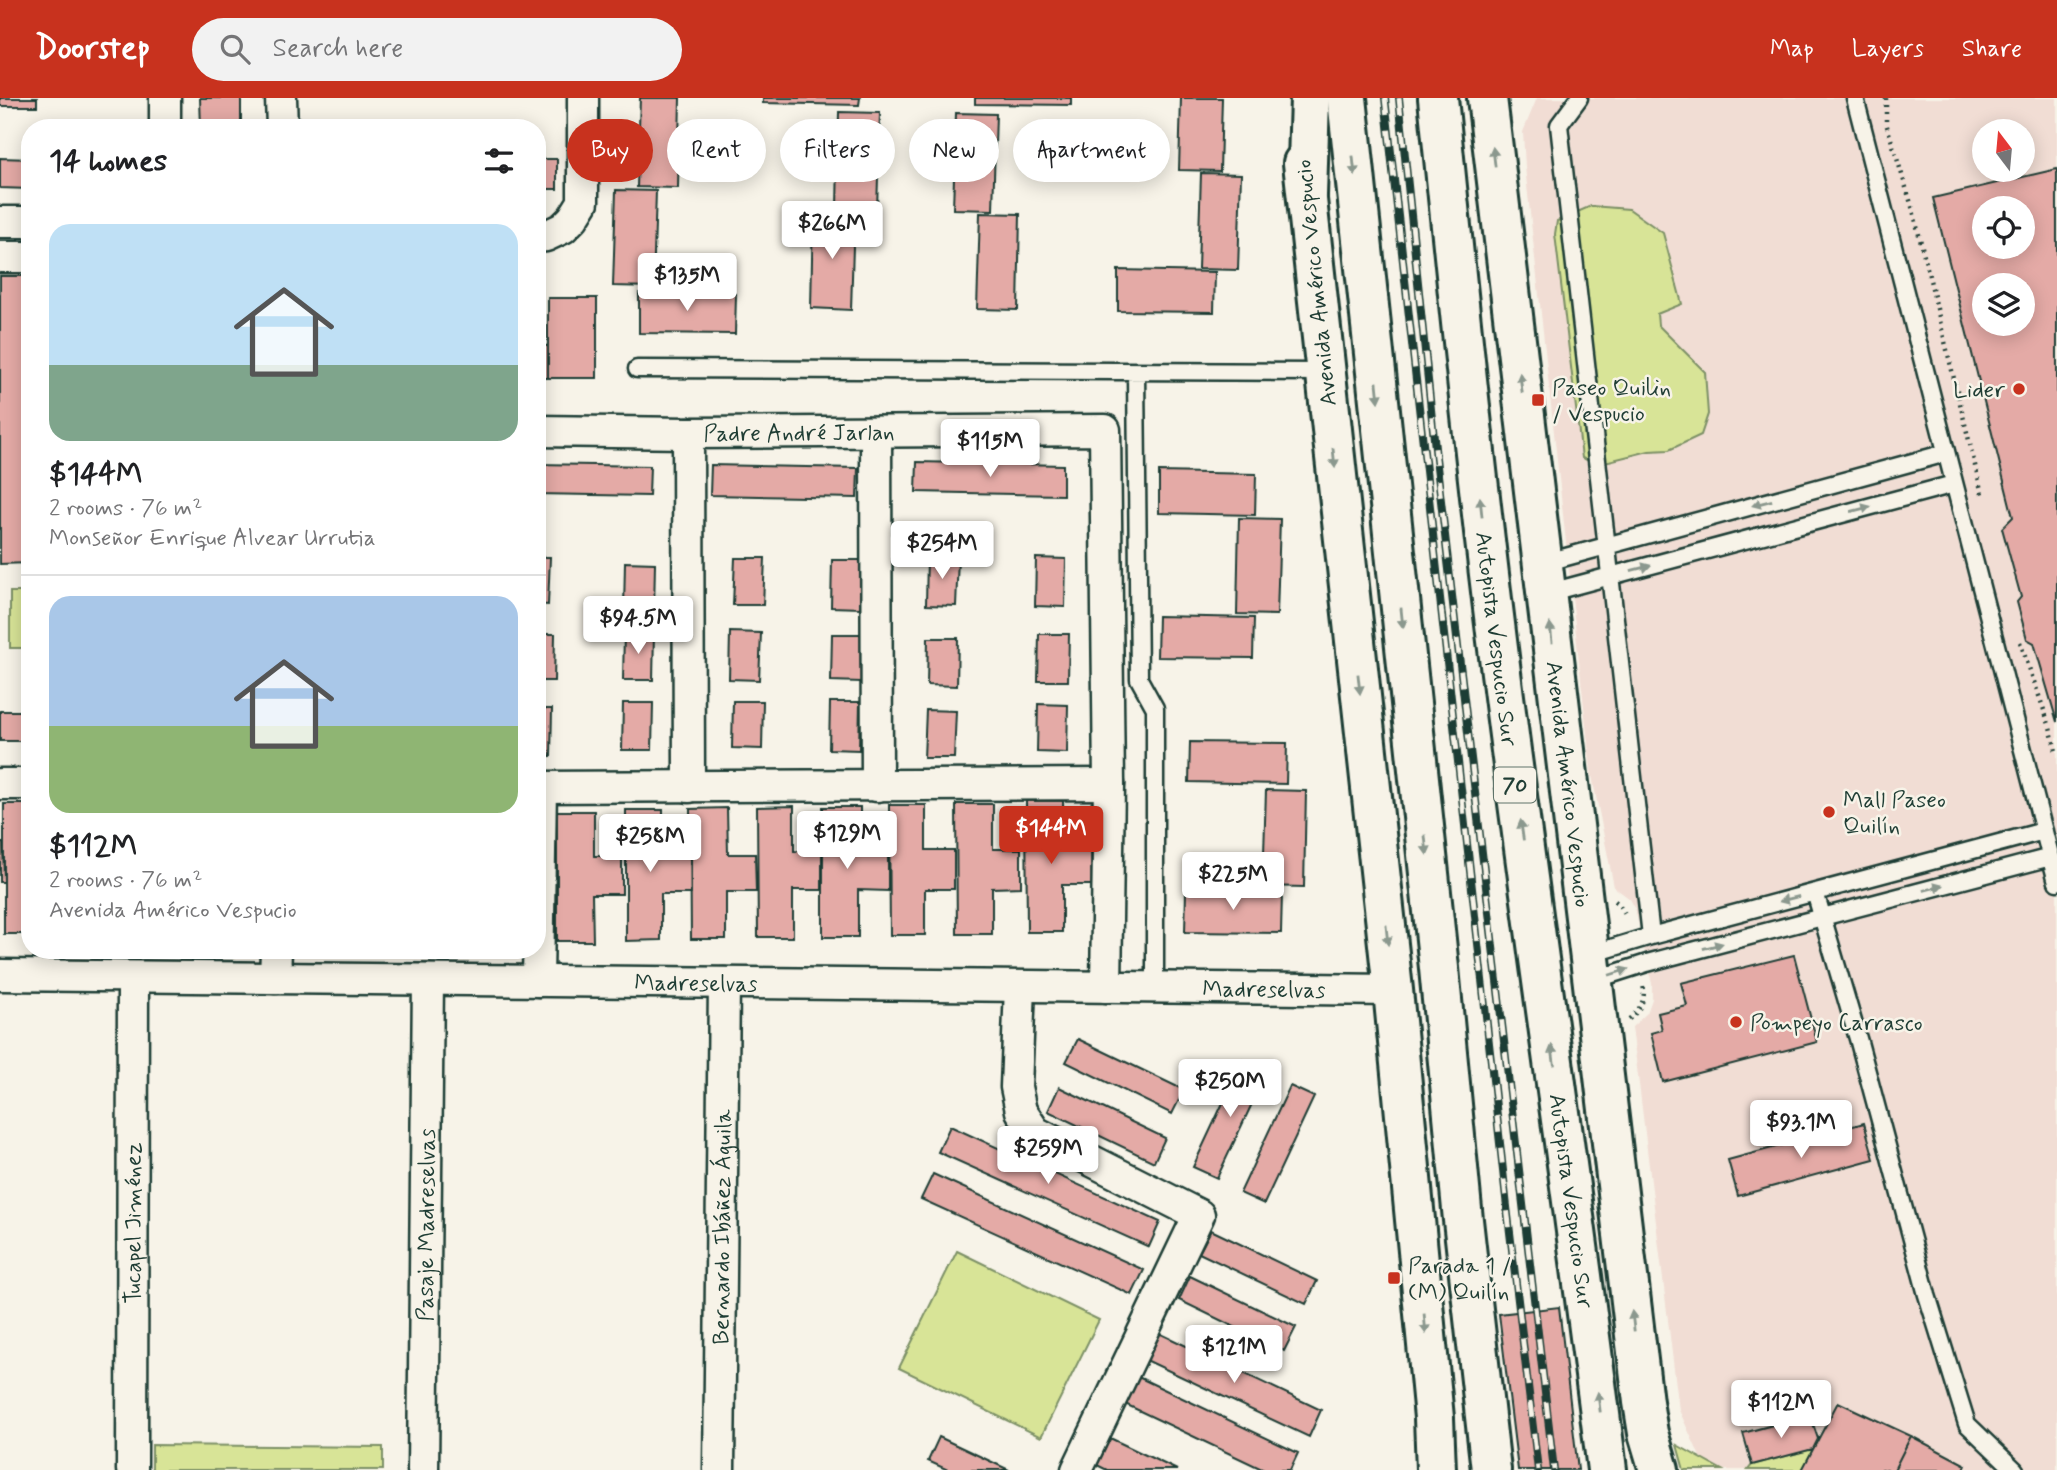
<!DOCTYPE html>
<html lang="en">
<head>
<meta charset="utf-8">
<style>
	:root { --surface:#fff; --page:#f2f2f2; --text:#202124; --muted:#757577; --line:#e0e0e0; --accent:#c8321e }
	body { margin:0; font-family:Mynerve,sans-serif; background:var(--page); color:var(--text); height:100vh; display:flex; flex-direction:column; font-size:26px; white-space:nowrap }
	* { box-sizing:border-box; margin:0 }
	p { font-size:23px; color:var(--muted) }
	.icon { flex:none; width:38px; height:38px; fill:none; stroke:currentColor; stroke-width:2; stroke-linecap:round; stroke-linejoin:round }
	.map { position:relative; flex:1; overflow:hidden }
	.details { position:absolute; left:21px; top:21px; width:525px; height:840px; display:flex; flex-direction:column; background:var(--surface); border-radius:28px; box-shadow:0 4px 18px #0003 }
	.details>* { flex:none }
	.top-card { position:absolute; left:567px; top:21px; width:665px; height:63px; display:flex; gap:14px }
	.needle { width:46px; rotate:344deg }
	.tools { position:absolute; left:1972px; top:21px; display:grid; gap:14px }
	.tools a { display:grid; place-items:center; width:63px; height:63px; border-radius:50%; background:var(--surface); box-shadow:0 4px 18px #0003; font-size:35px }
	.price { position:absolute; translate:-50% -60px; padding:0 16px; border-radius:7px; background:#fff; color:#222; font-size:23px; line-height:46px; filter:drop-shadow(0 2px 4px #0008) }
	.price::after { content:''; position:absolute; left:50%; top:42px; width:21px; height:16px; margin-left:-10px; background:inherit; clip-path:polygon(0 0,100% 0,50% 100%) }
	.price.selected { background:var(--accent); color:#fff }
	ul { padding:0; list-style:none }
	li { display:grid; align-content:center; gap:14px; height:371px; padding:0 28px }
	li+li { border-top:2px solid var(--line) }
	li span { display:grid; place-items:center; height:217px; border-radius:21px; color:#555 }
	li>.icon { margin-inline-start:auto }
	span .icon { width:126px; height:126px; fill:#fffc; stroke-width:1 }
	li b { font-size:30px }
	h2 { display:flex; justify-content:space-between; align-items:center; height:84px; padding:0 28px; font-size:30px }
	.tag { padding:0 24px; border-radius:32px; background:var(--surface); box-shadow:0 4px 18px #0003; font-size:24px; line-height:63px }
	.tag.selected { background:var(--accent); color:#fff }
	header { display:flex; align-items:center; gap:42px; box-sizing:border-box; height:98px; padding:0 35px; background:var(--accent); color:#fff }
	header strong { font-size:33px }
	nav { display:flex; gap:38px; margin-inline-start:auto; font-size:24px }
	.search { width:490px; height:63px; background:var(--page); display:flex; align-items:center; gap:18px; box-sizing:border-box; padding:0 24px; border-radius:38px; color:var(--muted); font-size:26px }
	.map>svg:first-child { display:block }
	.built { fill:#f1ddd4; fill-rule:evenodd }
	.green { fill:#d8e497; stroke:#7c9066; stroke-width:2 }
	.building { fill:#e4aaa6; stroke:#1f3d34; stroke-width:2; fill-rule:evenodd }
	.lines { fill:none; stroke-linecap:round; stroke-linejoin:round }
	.lane-casing { stroke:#1f3d34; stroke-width:21 }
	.street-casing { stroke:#1f3d34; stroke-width:35 }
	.primary-casing { stroke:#1f3d34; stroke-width:44 }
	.highway-casing { stroke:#1f3d34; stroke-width:44 }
	.path { stroke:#1f3d34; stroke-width:4.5; stroke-dasharray:2 5; stroke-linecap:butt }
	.lane { stroke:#f7f3e8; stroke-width:16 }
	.street { stroke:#f7f3e8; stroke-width:30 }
	.primary { stroke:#f7f3e8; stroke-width:38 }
	.highway { stroke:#f7f3e8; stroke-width:38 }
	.rail-casing { stroke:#1f3d34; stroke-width:8 }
	.rail { stroke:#f7f3e8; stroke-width:5; stroke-dasharray:16; stroke-linecap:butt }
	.oneway { fill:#8b988e }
	.poi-dot { fill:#c8321e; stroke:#f7f3e8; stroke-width:2.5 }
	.labels { text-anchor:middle; stroke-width:5; stroke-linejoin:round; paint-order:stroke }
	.shield { fill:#f7f3e8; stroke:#60746a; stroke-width:2 }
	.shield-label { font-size:21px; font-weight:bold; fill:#1f3d34 }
	.street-label { font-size:23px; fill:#1f3d34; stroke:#f7f3e8 }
	.poi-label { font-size:23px; fill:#1f3d34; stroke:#f7f3e8; text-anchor:start }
</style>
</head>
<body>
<header>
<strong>Doorstep</strong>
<div class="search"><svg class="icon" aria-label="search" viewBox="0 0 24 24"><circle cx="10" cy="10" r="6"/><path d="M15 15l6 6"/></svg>Search here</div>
<nav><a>Map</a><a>Layers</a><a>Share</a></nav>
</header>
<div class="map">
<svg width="2057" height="1372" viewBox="0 0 2057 1372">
	<rect width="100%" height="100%" fill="#f7f3e8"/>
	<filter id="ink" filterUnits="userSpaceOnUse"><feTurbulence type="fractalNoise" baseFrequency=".0143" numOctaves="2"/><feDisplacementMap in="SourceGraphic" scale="14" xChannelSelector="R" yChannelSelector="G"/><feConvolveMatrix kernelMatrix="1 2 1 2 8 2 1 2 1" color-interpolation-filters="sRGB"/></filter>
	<g filter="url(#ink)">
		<path class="built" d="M 1537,0 L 2057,0 L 2057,1372 L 1706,1372 L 1679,1312 L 1632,929 L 1647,915 L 1652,901 L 1652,886 L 1635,810 L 1630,801 L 1614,789 L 1591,673 L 1525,69 L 1523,34 ZM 1984,33 L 2023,33 L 2023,72 L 1984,72 ZM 1984,110 L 2023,110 L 2023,149 L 1984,149 ZM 1984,187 L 2023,187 L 2023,226 L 1984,226 Z"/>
		<path class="green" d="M 1591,108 L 1629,111 L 1663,135 L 1682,206 L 1657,216 L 1658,227 L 1705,274 L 1708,316 L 1701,337 L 1669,352 L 1649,353 L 1597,366 L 1582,360 L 1555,136 L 1557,123 Z
			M 10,494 L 30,494 L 30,550 L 10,550 Z
			M 957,1153 L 1099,1222 L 1041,1339 L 899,1270 Z
			M 152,1347 L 383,1349 L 383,1372 L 152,1372 Z
			M 1677,1347 L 1722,1372 L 1684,1372 Z
			M 1813,1351 L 1803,1372 L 1748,1372 L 1752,1367 Z"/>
		<path class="building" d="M 0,0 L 37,0 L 37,8 L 0,8 Z
			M 200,0 L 241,0 L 241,30 L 201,30 Z
			M 640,0 L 680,0 L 678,90 L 637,89 Z
			M 763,0 L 860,0 L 859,7 L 763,5 Z
			M 975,0 L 1071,0 L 1071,7 L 975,6 Z
			M 1181,0 L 1222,0 L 1220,73 L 1179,72 Z
			M 839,14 L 880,15 L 877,111 L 837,110 Z
			M 956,15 L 996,16 L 993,112 L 953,111 Z
			M 0,60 L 30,61 L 30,91 L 0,90 Z
			M 537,61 L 557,61 L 557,91 L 537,91 Z
			M 2057,71 L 2057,624 L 2034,545 L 2027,541 L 2017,504 L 2021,499 L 2002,430 L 2013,419 L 1933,100 ZM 1984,110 L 2023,110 L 2023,149 L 1984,149 ZM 1984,187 L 2023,187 L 2023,226 L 1984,226 Z
			M 1201,75 L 1241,76 L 1238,172 L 1198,171 Z
			M 616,92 L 656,93 L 653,189 L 613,188 Z
			M 813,114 L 854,116 L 851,212 L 811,210 Z
			M 980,115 L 1020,116 L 1018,212 L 977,211 Z
			M 1118,172 L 1215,174 L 1214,214 L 1118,213 Z
			M 0,178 L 30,178 L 30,465 L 0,466 Z
			M 639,195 L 736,196 L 735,236 L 639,235 Z
			M 548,200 L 597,200 L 597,280 L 548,280 Z
			M 537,247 L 548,248 L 548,280 L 537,280 Z
			M 917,364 L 1063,367 L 1063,397 L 916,394 Z
			M 537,366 L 650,368 L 649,398 L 537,396 Z
			M 711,367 L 858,370 L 857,400 L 710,397 Z
			M 1159,374 L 1256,376 L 1255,417 L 1159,415 Z
			M 1239,420 L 1280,421 L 1277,517 L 1237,516 Z
			M 537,459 L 550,459 L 548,507 L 537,506 Z
			M 927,459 L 958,460 L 956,508 L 926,507 Z
			M 735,460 L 765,460 L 763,507 L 733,507 Z
			M 1036,460 L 1066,461 L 1065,509 L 1035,508 Z
			M 832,462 L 862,462 L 861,510 L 831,509 Z
			M 625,464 L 655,465 L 654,513 L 624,512 Z
			M 1158,518 L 1254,520 L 1253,560 L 1157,559 Z
			M 624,534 L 654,535 L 653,582 L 623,582 Z
			M 730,534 L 761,535 L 759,582 L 729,581 Z
			M 537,536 L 555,536 L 554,583 L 537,583 Z
			M 832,536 L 862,536 L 861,584 L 831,583 Z
			M 1039,536 L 1069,536 L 1068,583 L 1038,583 Z
			M 928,540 L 958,540 L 957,588 L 927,587 Z
			M 733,603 L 763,603 L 762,651 L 732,650 Z
			M 830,604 L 860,604 L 859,652 L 829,651 Z
			M 623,605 L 653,605 L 652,652 L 622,652 Z
			M 1038,606 L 1068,607 L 1067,655 L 1037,654 Z
			M 537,611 L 552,611 L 551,658 L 537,658 Z
			M 926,612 L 956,613 L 954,660 L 924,660 Z
			M 0,613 L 29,613 L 29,643 L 0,643 Z
			M 1190,644 L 1287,645 L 1286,686 L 1189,684 Z
			M 1266,692 L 1306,693 L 1304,789 L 1263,788 Z
			M 1026,703 L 1063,703 L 1064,749 L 1091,748 L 1092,787 L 1062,787 L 1062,834 L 1027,834 Z
			M 4,706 L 30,706 L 30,836 L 4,836 Z
			M 956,706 L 993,706 L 993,751 L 1021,751 L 1021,789 L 992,790 L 992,836 L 957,836 Z
			M 889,707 L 926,707 L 926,752 L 954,752 L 954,791 L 925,791 L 925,837 L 890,837 Z
			M 794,708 L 794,753 L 822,754 L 822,792 L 793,792 L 793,839 L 758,839 L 757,709 Z
			M 823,709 L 860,709 L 860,754 L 888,754 L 888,793 L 858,792 L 858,839 L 823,839 Z
			M 727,710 L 728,756 L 755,756 L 756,794 L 726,794 L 726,841 L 691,841 L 690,711 Z
			M 626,712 L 663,712 L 663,757 L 691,757 L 691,796 L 661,796 L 661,842 L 626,843 Z
			M 557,713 L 594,713 L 594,758 L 622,758 L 622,796 L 592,796 L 593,843 L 557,843 Z
			M 0,745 L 3,745 L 4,784 L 0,784 Z
			M 1186,793 L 1282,795 L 1281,835 L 1185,834 Z
			M 1794,857 L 1817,944 L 1663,984 L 1651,935 L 1662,932 L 1658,915 L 1687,908 L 1681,885 Z
			M 1078,941 L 1184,992 L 1172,1016 L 1066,964 Z
			M 1243,962 L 1267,974 L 1217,1080 L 1193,1069 Z
			M 1290,988 L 1314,999 L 1264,1106 L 1240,1095 Z
			M 1059,989 L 1165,1040 L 1154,1064 L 1048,1013 Z
			M 1864,1025 L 1874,1061 L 1738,1098 L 1728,1062 Z
			M 950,1028 L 1160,1124 L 1149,1149 L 938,1054 Z
			M 933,1076 L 1144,1172 L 1132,1197 L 921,1101 Z
			M 1211,1132 L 1317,1183 L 1306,1206 L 1199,1155 Z
			M 1190,1178 L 1296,1229 L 1284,1253 L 1179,1202 Z
			M 1559,1209 L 1578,1372 L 1518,1372 L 1499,1216 Z
			M 1159,1235 L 1321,1312 L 1309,1339 L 1146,1262 Z
			M 1136,1278 L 1298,1355 L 1290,1372 L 1264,1372 L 1123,1305 Z
			M 1838,1304 L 1911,1338 L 1894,1372 L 1802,1372 Z
			M 1810,1317 L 1818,1341 L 1813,1351 L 1752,1367 L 1743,1335 Z
			M 1911,1338 L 1966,1367 L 1964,1372 L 1894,1372 Z
			M 939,1339 L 1009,1372 L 948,1372 L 928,1363 Z
			M 1110,1340 L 1177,1372 L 1107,1372 L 1097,1367 Z"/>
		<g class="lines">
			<g class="lane-casing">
				<path id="lane" d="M 1579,0 L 1559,27 L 1651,838
					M 1855,0 L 2057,784
					M 637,271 L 1325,274
					M 1136,274 L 1139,581 L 1155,610 L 1155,890
					M 1544,465 L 1946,355
					M 1547,495 L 1954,386
					M 1815,794 L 1859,944 L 1927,1197 L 1967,1326 L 2015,1372
					M 1588,857 L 1651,838 L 2044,733
					M 1594,882 L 1647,865 L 2051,759"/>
			</g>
			<g class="street-casing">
				<g id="street">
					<path d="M 281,0 L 282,30"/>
					<path d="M 165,30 L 165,0"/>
					<path d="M 0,124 L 30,124"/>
					<path d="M 537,139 L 546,138 L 563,130 L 573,120 L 583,104 L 583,0"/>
					<path d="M 0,159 L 30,159"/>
					<path id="s1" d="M 537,333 L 688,335 L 1105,332 L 1109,686 L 1106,889"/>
					<path d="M 876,334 L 877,688"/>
					<path d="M 688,335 L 689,689"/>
					<path d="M 0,686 L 30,686"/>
					<path d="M 537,689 L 1109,686"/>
					<path id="s2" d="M 0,877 L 1393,892"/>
					<path d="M 275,880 L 276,852"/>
					<path d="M 538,883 L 541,688"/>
					<path d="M 1020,889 L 1016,989 L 1021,1013 L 1035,1034 L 1199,1117 L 1077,1372"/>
					<path id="s3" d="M 132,1372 L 133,879"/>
					<path id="s4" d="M 423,1372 L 428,882"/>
					<path id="s5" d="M 719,1372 L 724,885"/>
				</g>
			</g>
			<g class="primary-casing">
				<g id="primary">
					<path id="s6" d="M 1487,0 L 1643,1304 L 1648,1335 L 1659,1372"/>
					<path d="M 1303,65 L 1393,892 L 1434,1320 L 1436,1372"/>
				</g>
			</g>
			<g class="highway-casing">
				<g id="highway">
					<path d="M 1347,0 L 1439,870 L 1463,1122 L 1491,1372"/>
					<path id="s7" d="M 1438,0 C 1461,230 1485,461 1516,690 C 1546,918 1579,1144 1607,1372"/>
					<path d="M 1307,97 L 1310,0"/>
				</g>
			</g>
			<path class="path" d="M 1886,0 L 1886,25 L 1913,112 L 1983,400
				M 2020,544 L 2050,629 L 2057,657
				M 1615,803 L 1619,806 L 1626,818
				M 1629,921 C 1641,911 1646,901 1643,886"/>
			<use href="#lane" class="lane"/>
			<use href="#street" class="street"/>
			<use href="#primary" class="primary"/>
			<use href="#highway" class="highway"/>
			<g class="rail-casing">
				<path id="rail" d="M 1385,0 L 1507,1109 L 1538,1372
					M 1399,0 L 1436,360 L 1554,1372"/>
			</g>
			<use href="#rail" class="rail"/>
		</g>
		<defs><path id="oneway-solid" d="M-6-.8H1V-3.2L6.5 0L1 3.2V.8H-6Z" transform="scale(1.75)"/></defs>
		<g class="oneway">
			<use href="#oneway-solid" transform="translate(1494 59) rotate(-97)"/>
			<use href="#oneway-solid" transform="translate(1354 68) rotate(84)"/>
			<use href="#oneway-solid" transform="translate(1521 285) rotate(-97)"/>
			<use href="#oneway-solid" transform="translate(1378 294) rotate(84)"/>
			<use href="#oneway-solid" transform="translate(1334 360) rotate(84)"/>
			<use href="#oneway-solid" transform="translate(1762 405) rotate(165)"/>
			<use href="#oneway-solid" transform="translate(1481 409) rotate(-96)"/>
			<use href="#oneway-solid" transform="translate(1861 411) rotate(-15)"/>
			<use href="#oneway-solid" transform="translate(1641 470) rotate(-15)"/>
			<use href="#oneway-solid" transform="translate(1402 520) rotate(84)"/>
			<use href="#oneway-solid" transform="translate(1551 535) rotate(-96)"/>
			<use href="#oneway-solid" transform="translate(1359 586) rotate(84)"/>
			<use href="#oneway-solid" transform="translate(1522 732) rotate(-98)"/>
			<use href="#oneway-solid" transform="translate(1426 747) rotate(84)"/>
			<use href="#oneway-solid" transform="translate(1933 790) rotate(-15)"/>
			<use href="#oneway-solid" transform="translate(1789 801) rotate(165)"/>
			<use href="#oneway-solid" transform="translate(1387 837) rotate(84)"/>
			<use href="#oneway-solid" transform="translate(1713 848) rotate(-15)"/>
			<use href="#oneway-solid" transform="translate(1619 874) rotate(-18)"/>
			<use href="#oneway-solid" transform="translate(1553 957) rotate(-98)"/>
			<use href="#oneway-solid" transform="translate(1633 1223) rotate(-97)"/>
			<use href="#oneway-solid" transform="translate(1425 1226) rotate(85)"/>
			<use href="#oneway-solid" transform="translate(1599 1304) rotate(-97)"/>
		</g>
	</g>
	<g class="poi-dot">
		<circle cx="2019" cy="291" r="7"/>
		<rect x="1531" y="295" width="14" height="14" rx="3.5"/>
		<circle cx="1829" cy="714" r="7"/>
		<circle cx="1736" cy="924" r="7"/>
		<rect x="1387" y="1173" width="14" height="14" rx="3.5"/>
	</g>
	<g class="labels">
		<rect class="shield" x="1494" y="669.5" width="42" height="35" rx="5"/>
		<g class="shield-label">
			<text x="1515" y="694">70</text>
		</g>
		<g class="street-label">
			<text transform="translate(1315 185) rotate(-96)" y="8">Avenida Américo Vespucio</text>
			<text dy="8" stroke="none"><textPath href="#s1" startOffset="262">Padre André Jarlan</textPath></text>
			<text dy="8" stroke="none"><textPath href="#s7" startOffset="544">Autopista Vespucio Sur</textPath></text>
			<text dy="8" stroke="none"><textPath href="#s6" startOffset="691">Avenida Américo Vespucio</textPath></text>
			<text dy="8" stroke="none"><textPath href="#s2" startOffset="696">Madreselvas</textPath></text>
			<text dy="8" stroke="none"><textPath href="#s2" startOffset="1264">Madreselvas</textPath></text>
			<text dy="8" stroke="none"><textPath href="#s7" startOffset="1111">Autopista Vespucio Sur</textPath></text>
			<text dy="8" stroke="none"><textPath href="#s3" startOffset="247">Tucapel Jiménez</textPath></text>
			<text dy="8" stroke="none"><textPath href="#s4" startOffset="245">Pasaje Madreselvas</textPath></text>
			<text dy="8" stroke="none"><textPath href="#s5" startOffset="243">Bernardo Ibáñez Águila</textPath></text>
		</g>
		<g class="poi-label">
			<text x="1552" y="297">Paseo Quilin<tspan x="1552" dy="26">/ Vespucio</tspan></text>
			<text x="2005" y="299" text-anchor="end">Lider</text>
			<text x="1843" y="709">Mall Paseo<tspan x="1843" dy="26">Quilín</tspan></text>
			<text x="1750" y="932">Pompeyo Carrasco</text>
			<text x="1408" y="1175">Parada 1 /<tspan x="1408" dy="26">(M) Quilín</tspan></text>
		</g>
	</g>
</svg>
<div class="tools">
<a><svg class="needle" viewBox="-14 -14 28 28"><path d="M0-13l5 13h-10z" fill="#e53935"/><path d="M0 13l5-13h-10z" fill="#757577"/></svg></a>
<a><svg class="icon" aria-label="locate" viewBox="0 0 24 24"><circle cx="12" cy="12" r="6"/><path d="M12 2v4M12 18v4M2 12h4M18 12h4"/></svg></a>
<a><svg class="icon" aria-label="layers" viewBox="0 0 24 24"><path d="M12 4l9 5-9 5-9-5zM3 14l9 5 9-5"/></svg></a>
</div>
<b class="price" style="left:832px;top:163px">$266M</b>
<b class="price" style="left:687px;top:215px">$135M</b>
<b class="price" style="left:990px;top:381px">$115M</b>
<b class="price" style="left:942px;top:483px">$254M</b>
<b class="price" style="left:638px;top:558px">$94.5M</b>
<b class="price selected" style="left:1051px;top:768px">$144M</b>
<b class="price" style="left:847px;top:773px">$129M</b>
<b class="price" style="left:650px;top:776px">$258M</b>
<b class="price" style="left:1233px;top:814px">$225M</b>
<b class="price" style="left:1230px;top:1021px">$250M</b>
<b class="price" style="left:1801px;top:1062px">$93.1M</b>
<b class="price" style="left:1048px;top:1088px">$259M</b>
<b class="price" style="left:1234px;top:1287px">$121M</b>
<b class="price" style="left:1781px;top:1342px">$112M</b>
<div class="top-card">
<a class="tag selected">Buy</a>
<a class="tag">Rent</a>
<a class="tag">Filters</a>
<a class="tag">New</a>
<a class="tag">Apartment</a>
</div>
<section class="details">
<h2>14 homes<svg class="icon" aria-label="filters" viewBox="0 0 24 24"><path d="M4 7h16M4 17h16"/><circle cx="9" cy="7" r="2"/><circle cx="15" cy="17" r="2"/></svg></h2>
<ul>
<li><span style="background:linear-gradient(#bfe0f5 65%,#7fa58c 0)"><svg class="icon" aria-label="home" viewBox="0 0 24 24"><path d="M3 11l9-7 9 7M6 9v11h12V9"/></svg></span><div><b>$144M</b><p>2 rooms · 76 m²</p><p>Monseñor Enrique Alvear Urrutia</p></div></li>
<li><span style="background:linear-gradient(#a9c7e8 60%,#8fb573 0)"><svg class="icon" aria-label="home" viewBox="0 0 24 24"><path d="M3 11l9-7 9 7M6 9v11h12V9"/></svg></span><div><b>$112M</b><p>2 rooms · 76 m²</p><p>Avenida Américo Vespucio</p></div></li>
</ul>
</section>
</div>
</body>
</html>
